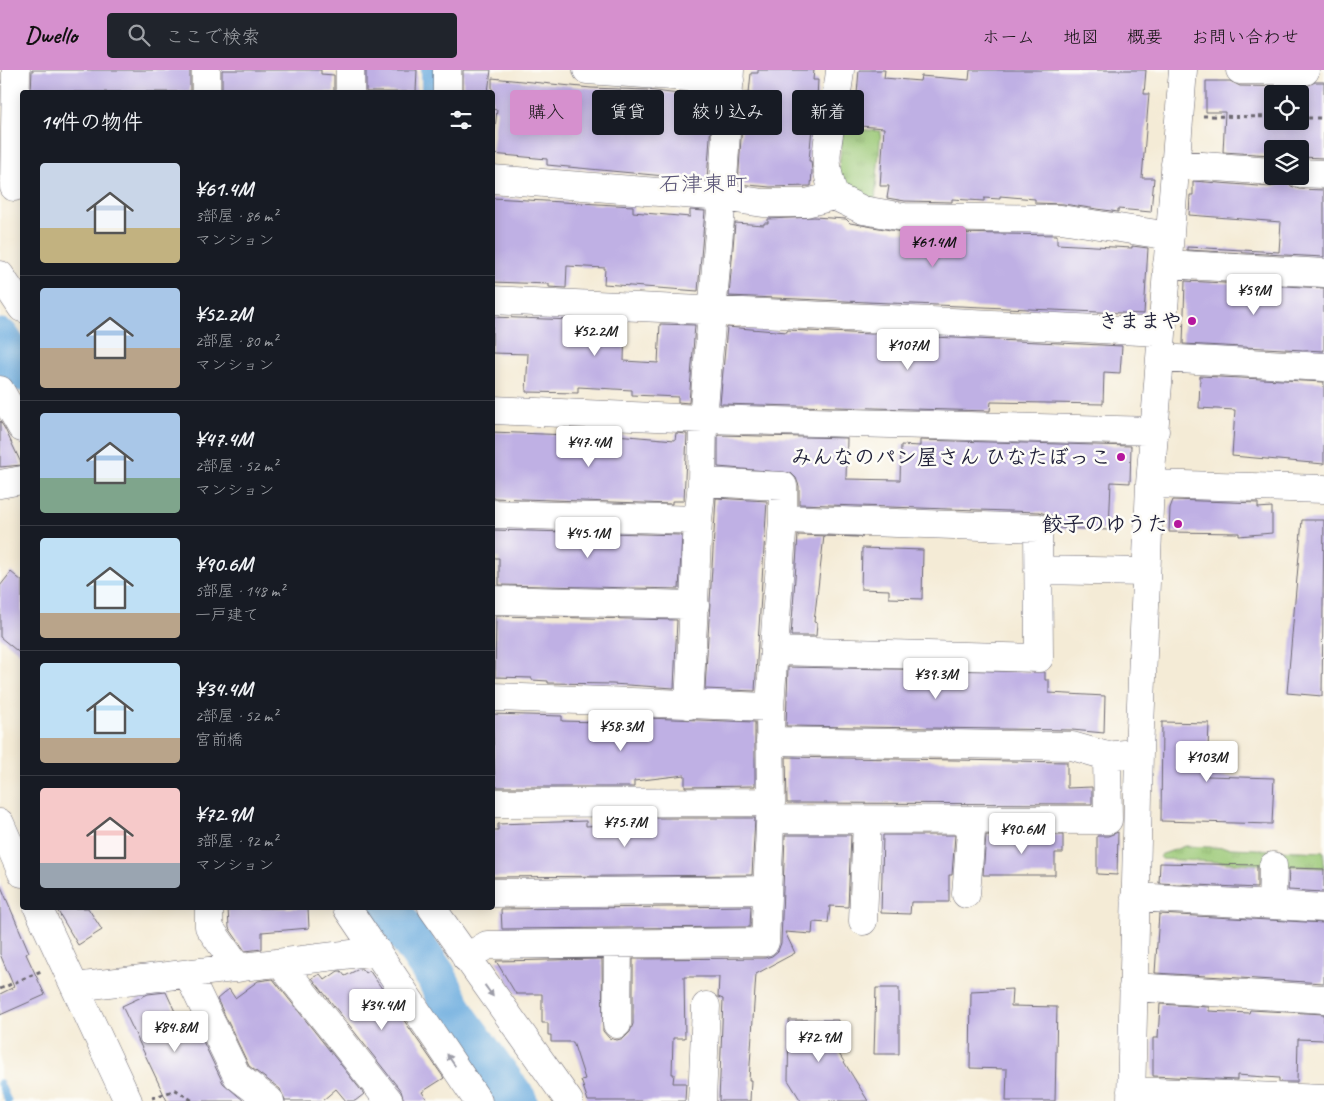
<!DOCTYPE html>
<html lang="ja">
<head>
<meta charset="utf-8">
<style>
	:root { --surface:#171b24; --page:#20242c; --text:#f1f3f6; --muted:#9ea1a6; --line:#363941; --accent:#d690ce }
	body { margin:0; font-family:Caveat,"Klee One",sans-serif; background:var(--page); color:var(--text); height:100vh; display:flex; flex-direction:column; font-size:19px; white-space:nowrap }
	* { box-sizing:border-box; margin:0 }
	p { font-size:16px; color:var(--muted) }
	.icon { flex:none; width:28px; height:28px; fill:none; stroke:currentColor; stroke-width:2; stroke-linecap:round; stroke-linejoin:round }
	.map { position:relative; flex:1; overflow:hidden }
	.drawer { position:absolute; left:20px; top:20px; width:475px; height:820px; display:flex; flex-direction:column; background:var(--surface); border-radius:5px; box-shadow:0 2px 12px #0003 }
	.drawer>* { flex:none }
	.top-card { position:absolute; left:510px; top:20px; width:475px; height:45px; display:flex; gap:10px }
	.tools { position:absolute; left:1264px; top:15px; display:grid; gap:10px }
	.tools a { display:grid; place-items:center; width:45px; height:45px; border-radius:5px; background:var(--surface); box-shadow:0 2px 12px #0003; font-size:25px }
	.price { position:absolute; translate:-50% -42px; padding:0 11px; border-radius:5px; background:#fff; color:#222; font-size:16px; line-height:32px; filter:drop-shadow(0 1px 2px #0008) }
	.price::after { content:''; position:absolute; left:50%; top:30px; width:15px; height:11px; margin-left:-8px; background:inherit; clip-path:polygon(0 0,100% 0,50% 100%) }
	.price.active { background:var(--accent); color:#111 }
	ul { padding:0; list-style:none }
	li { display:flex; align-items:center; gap:15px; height:125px; padding:0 20px }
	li+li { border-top:1px solid var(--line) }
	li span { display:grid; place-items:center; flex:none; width:140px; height:100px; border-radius:5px; color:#555 }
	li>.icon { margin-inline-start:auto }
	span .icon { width:60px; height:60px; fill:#fffc; stroke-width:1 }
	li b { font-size:21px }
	h2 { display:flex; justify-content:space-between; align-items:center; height:60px; padding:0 20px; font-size:21px }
	.tag { padding:0 18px; border-radius:5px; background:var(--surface); box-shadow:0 2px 12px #0003; font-size:18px; line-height:45px }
	.tag.active { background:var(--accent); color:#111 }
	header { display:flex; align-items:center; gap:30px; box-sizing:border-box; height:70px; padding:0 25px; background:var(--accent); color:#111 }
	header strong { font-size:24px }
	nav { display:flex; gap:28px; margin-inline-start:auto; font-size:18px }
	.search { width:350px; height:45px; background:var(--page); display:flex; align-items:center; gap:12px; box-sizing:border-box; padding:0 18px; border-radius:5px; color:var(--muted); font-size:19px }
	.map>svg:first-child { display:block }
	.park { fill:url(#park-tufts); stroke:#5f765a }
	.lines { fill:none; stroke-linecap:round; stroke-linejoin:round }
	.stream { stroke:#6aabde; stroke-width:7 }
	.canal { stroke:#6aabde; stroke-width:24 }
	.river { stroke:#6aabde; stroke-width:41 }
	.building { fill:#bfb0e4; fill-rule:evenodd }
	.minor-casing { stroke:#6c6871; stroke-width:29 }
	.path { stroke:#6c6871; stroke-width:3; stroke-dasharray:4 4; stroke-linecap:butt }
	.minor { stroke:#fff; stroke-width:28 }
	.oneway { fill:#9c9ca7 }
	.poi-dot { fill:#b5179e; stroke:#fdfcf7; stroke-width:2 }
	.labels { text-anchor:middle; stroke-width:5; stroke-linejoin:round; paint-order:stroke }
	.poi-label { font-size:21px; font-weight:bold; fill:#22223b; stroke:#fdfcf7; text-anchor:end }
	.neighbourhood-label { font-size:22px; fill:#595476; stroke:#fdfcf7 }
</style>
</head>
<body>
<header>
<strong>Dwello</strong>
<div class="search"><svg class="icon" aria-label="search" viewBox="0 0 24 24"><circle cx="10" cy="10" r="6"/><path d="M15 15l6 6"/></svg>ここで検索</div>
<nav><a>ホーム</a><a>地図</a><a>概要</a><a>お問い合わせ</a></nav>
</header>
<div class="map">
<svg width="1324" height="1031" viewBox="0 0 1324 1031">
	<defs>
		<pattern id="park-tufts" width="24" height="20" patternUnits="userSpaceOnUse" patternTransform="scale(1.25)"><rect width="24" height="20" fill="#9cc978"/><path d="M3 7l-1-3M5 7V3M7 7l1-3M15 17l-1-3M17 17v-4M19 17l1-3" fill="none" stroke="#86ac69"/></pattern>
	</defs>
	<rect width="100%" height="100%" fill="#fdfcf7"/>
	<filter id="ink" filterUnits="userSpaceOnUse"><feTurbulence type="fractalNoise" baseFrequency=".02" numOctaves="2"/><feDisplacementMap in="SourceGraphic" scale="10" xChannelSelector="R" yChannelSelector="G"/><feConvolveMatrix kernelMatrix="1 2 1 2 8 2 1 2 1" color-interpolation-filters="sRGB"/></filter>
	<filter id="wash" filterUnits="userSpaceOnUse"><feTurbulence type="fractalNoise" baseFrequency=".0096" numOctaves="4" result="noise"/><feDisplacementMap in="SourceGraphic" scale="20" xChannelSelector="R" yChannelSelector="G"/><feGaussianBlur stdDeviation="1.12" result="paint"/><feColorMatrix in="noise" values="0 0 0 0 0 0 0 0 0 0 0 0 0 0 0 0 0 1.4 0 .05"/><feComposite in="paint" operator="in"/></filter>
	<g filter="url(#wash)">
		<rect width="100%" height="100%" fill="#f4ebd6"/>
		<path class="park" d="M 843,58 L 881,61 L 875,131 L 845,119 L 838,109 Z
			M 1185,776 L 1324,782 L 1324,798 L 1161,789 L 1160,785 Z"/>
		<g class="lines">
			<path class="stream" d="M 0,1013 L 8,1031"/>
			<path class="canal" d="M 433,0 L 433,22"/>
			<path class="river" d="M 0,269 L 22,301
				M 389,838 L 436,906 L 456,947 L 517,1031"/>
		</g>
		<g id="blocks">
			<path class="building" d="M 32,0 L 190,0 L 190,22 L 31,22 Z
				M 222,0 L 321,0 L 321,4 L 334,5 L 334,22 L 222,22 Z
				M 366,0 L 417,0 L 416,22 L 366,22 Z
				M 463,0 L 491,0 L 488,22 L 463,22 Z
				M 758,0 L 814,0 L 813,10 L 818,10 L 816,46 L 813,46 L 809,91 L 811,91 L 812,101 L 811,116 L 770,117 L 738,114 L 744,23 L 749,23 L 751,3 L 758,3 Z
				M 859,0 L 885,0 L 884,8 L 920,11 L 921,6 L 969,10 L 970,0 L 1146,0 L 1144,24 L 1149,24 L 1142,108 L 1154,108 L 1151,142 L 1118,139 L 1118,142 L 1111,141 L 1063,134 L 1035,133 L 1035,129 L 1000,126 L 1000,129 L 984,128 L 984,131 L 952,129 L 952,132 L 905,131 L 887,128 L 889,116 L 880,116 L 884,58 L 860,56 L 860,49 L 855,48 Z
				M 492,8 L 591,18 L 647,20 L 695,26 L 695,23 L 713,24 L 707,110 L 547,95 L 547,89 L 492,84 L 497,40 L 492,39 Z
				M 1206,11 L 1230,11 L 1240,16 L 1305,17 L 1315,12 L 1324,12 L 1324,88 L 1300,87 L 1300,79 L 1272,79 L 1272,85 L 1223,82 L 1225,42 L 1206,42 ZM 1272,24 L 1300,24 L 1300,51 L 1272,51 Z
				M 1286,108 L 1291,116 L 1299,119 L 1324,120 L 1324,187 L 1187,180 L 1187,177 L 1279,182 L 1281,152 L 1189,145 L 1190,125 L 1193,125 L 1193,111 L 1271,117 L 1279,115 Z
				M 492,128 L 633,136 L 633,142 L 690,147 L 690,140 L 705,141 L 698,221 L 604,214 L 605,198 L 567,196 L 566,218 L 549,217 L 549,214 L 492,212 Z
				M 814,147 L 846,149 L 850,153 L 902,162 L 1057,165 L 1057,174 L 1132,178 L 1132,176 L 1148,178 L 1144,244 L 729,226 L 735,153 L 764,155 L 764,153 L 768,153 L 768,149 Z
				M 1185,211 L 1324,218 L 1324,281 L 1183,274 Z
				M 492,247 L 625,252 L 624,291 L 658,293 L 660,254 L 695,255 L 689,333 L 678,332 L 678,327 L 632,325 L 632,320 L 578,317 L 578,323 L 526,322 L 528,284 L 492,283 Z
				M 727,257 L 787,262 L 787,260 L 1122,276 L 1120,303 L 1104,302 L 1103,334 L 991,332 L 990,341 L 720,334 Z
				M 1200,306 L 1324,312 L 1324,394 L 1232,386 L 1235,340 L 1199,338 Z
				M 0,351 L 5,359 L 22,395 L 0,397 Z
				M 568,361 L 675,370 L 676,363 L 687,364 L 684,431 L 672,431 L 672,434 L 492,428 L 492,362 L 568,365 Z
				M 718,365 L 847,368 L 846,409 L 900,410 L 901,375 L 920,376 L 920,370 L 1131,376 L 1130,413 L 1111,412 L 1109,460 L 1056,458 L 1056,447 L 1039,442 L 799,434 L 799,416 L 796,408 L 791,403 L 718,397 Z
				M 716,428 L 767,431 L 755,621 L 705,619 Z
				M 1173,430 L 1258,433 L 1258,438 L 1272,437 L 1272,463 L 1239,466 L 1239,463 L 1169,462 L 1170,438 Z
				M 1302,450 L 1324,450 L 1322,626 L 1287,623 Z
				M 492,460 L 682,465 L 679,519 L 499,515 L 499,488 L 492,488 Z
				M 798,465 L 863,467 L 824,466 L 814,552 L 817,553 L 816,566 L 791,566 Z
				M 862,478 L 923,480 L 922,529 L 889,528 L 889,520 L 861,519 Z
				M 11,502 L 22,511 L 22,585 L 0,567 L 0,516 Z
				M 496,546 L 677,550 L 674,618 L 612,614 L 548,613 L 548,611 L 532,610 L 532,608 L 495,607 Z
				M 788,597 L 1045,602 L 1045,610 L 1049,610 L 1049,623 L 1105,626 L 1104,663 L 1072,660 L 786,656 Z
				M 492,644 L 562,646 L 562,651 L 599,652 L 599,650 L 646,651 L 646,648 L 755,652 L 755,716 L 685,717 L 685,705 L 634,711 L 634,717 L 495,717 Z
				M 1162,652 L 1209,653 L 1207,706 L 1274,708 L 1272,754 L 1161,751 Z
				M 786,687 L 1067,692 L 1067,718 L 1092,717 L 1092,734 L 787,733 Z
				M 622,748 L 755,748 L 752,805 L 492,807 L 492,760 L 498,760 L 498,754 L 586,751 L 586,756 L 622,754 Z
				M 1118,762 L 1117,805 L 1097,804 L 1097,766 L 1108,766 Z
				M 785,765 L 851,765 L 848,837 L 830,836 L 828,853 L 813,852 L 812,864 L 785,862 L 795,883 L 756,904 L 749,1010 L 751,1010 L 750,1031 L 719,1031 L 723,929 L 718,927 L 719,907 L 684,907 L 685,968 L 673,968 L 672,1004 L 674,1004 L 673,1013 L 686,1013 L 685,1031 L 588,1031 L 581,1010 L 585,1009 L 573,972 L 551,972 L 551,965 L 548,965 L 548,953 L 542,953 L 542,924 L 516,924 L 496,891 L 602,889 L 603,961 L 609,968 L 617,970 L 624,968 L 630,962 L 633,954 L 633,889 L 765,888 L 772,886 L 778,881 L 781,873 Z
				M 883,765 L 955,765 L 952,805 L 949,805 L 949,832 L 911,832 L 910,844 L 881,843 Z
				M 986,765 L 1063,765 L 1063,783 L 1055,783 L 1055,805 L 983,805 Z
				M 1160,793 L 1257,795 L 1257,818 L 1159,813 Z
				M 1289,798 L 1324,799 L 1324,822 L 1288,820 Z
				M 0,814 L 29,882 L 26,884 L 45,925 L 0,945 L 0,924 L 14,917 L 0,884 Z
				M 751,836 L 750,857 L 502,859 L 501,839 Z
				M 56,838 L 88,838 L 102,860 L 78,875 Z
				M 228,838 L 308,838 L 309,858 L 262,862 L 262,879 L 245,881 L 229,858 Z
				M 1159,844 L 1324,853 L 1324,913 L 1155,903 Z
				M 359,899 L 362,899 L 365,903 L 369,900 L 444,1008 L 422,1022 L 428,1031 L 404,1031 L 401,1021 L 312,908 L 320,904 L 325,910 L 338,901 L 341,901 L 345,906 Z
				M 273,909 L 364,1024 L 355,1031 L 346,1031 L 336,1019 L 322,1031 L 285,1031 L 280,1019 L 249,996 L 217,929 L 229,919 L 235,928 L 258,911 Z
				M 876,918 L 899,918 L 899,984 L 874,984 Z
				M 1012,919 L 1011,936 L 1057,937 L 1055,1031 L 1006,1031 L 1007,999 L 970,998 L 971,921 Z
				M 166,922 L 188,970 L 200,965 L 223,1013 L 244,1031 L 167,1031 L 122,936 L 148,924 Z
				M 1160,934 L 1209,937 L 1209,941 L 1249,943 L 1250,940 L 1324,944 L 1324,970 L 1298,969 L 1297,1012 L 1279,1012 L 1279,1008 L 1237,1005 L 1237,1010 L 1153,1006 L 1153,968 L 1158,968 Z
				M 789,950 L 838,950 L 838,982 L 868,1031 L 801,1031 L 788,1010 Z"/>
		</g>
	</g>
	<g filter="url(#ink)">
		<use href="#blocks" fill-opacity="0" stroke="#6c6871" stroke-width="1"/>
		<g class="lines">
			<g class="minor-casing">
				<path id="minor" d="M 350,0 L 350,22
					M 447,0 L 447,22
					M 587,0 L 730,10
					M 1240,0 L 1305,1
					M 206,22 L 206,0
					M 1175,94 L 1272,101
					M 1300,103 L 1324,104
					M 492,109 L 722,127 L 763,133 L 806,133 L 834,126 L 863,140 L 904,147 L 1061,149 L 1170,166
					M 14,117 L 16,0
					M 834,126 C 830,111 825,96 827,80 C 829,53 838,27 840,0
					M 1167,194 L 1324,203
					M 0,205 L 22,238
					M 492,230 L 1161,262
					M 1160,288 L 1324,297
					M 0,320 L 22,358
					M 492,340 L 703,349 L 1155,361
					M 0,414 L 22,410
					M 1150,414 L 1324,419
					M 492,444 L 698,450
					M 1038,500 L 1146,502
					M 492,530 L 695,535
					M 774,581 L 1039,588 L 1038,458 L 783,449
					M 492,627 L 770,637
					M 689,635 L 698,450 L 702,412 L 703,349 L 722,127 L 730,0
					M 770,671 L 1072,676 L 1107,686 L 1125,684
					M 492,733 L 771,732
					M 770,749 L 1108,750 L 1107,686
					M 0,753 L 22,803
					M 492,823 L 767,820
					M 966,824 L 972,750
					M 1135,827 L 1324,838
					M 1272,835 L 1273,796
					M 38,838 L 128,1031
					M 209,838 L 209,857 L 238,898
					M 347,838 L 478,1031
					M 432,838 L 569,1031
					M 863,851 L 867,750
					M 466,888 L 487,875 L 765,872 L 771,732 L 770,637 L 783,449 L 783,416 L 702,412
					M 280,893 L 389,1031
					M 188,904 L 237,1006 L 270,1031
					M 75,917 L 377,881
					M 1133,917 L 1324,929
					M 617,954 L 618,874
					M 1131,1021 L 1324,1029
					M 702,1031 L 706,936
					M 1131,1031 L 1139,682 L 1150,414 L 1183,0"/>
			</g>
			<path class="path" d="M 1203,46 L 1272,47
				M 1300,48 L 1324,48
				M 0,919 L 41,901
				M 152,1028 L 176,1020 L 193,1031"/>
			<use href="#minor" class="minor"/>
		</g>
		<defs><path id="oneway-solid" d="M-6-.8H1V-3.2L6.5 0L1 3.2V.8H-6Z" transform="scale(1.25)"/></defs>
		<g class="oneway">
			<use href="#oneway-solid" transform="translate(489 921) rotate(54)"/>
			<use href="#oneway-solid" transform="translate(451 990) rotate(-124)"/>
		</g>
	</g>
	<g class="poi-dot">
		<circle cx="1192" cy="251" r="5"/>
		<circle cx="1121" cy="387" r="5"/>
		<circle cx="1178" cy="454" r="5"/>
	</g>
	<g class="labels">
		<g class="poi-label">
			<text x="1182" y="258">きままや</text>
			<text x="1111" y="394">みんなのパン屋さん ひなたぼっこ</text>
			<text x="1168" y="461">餃子のゆうた</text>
		</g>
		<g class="neighbourhood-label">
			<text x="703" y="121">石津東町</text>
		</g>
	</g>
</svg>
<div class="tools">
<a><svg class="icon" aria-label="locate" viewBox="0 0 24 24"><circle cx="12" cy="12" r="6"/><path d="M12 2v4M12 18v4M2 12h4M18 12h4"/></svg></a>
<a><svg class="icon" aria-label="layers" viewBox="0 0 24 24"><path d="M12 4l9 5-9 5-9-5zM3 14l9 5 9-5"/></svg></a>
</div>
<b class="price active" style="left:933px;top:198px">¥61.4M</b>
<b class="price" style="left:1254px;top:246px">¥59M</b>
<b class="price" style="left:595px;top:287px">¥52.2M</b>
<b class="price" style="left:908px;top:301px">¥107M</b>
<b class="price" style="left:589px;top:398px">¥47.4M</b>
<b class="price" style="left:588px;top:489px">¥45.1M</b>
<b class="price" style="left:936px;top:630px">¥39.3M</b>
<b class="price" style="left:621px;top:682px">¥58.3M</b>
<b class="price" style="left:1207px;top:713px">¥103M</b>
<b class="price" style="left:625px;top:778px">¥75.7M</b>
<b class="price" style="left:1022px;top:785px">¥90.6M</b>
<b class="price" style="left:382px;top:961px">¥34.4M</b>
<b class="price" style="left:175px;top:983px">¥84.8M</b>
<b class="price" style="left:819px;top:993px">¥72.9M</b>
<div class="top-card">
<a class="tag active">購入</a>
<a class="tag">賃貸</a>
<a class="tag">絞り込み</a>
<a class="tag">新着</a>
</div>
<section class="drawer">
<h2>14件の物件<svg class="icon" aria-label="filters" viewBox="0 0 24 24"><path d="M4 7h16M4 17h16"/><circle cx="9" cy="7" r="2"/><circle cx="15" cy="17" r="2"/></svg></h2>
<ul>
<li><span style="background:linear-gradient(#c9d6e8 65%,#c2b280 0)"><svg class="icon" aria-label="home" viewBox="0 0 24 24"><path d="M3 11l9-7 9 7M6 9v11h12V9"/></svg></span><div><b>¥61.4M</b><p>3部屋 · 86 m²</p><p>マンション</p></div></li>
<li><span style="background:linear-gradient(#a9c7e8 60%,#b9a48a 0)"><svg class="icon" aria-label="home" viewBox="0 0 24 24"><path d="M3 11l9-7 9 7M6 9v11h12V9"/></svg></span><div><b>¥52.2M</b><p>2部屋 · 80 m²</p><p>マンション</p></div></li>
<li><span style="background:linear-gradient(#a9c7e8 65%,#7fa58c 0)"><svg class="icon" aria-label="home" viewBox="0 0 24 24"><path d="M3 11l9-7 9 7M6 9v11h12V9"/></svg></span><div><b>¥47.4M</b><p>2部屋 · 52 m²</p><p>マンション</p></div></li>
<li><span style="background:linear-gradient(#bfe0f5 75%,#b9a48a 0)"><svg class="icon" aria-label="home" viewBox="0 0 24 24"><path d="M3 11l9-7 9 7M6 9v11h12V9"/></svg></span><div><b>¥90.6M</b><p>5部屋 · 148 m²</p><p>一戸建て</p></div></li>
<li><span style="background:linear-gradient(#bfe0f5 75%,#b9a48a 0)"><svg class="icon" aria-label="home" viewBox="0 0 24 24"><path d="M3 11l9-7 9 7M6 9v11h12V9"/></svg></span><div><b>¥34.4M</b><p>2部屋 · 52 m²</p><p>宮前橋</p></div></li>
<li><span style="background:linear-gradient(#f6c9c9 75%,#9aa5b1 0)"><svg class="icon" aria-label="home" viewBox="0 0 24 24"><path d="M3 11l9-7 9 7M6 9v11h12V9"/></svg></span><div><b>¥72.9M</b><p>3部屋 · 92 m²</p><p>マンション</p></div></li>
</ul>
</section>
</div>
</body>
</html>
